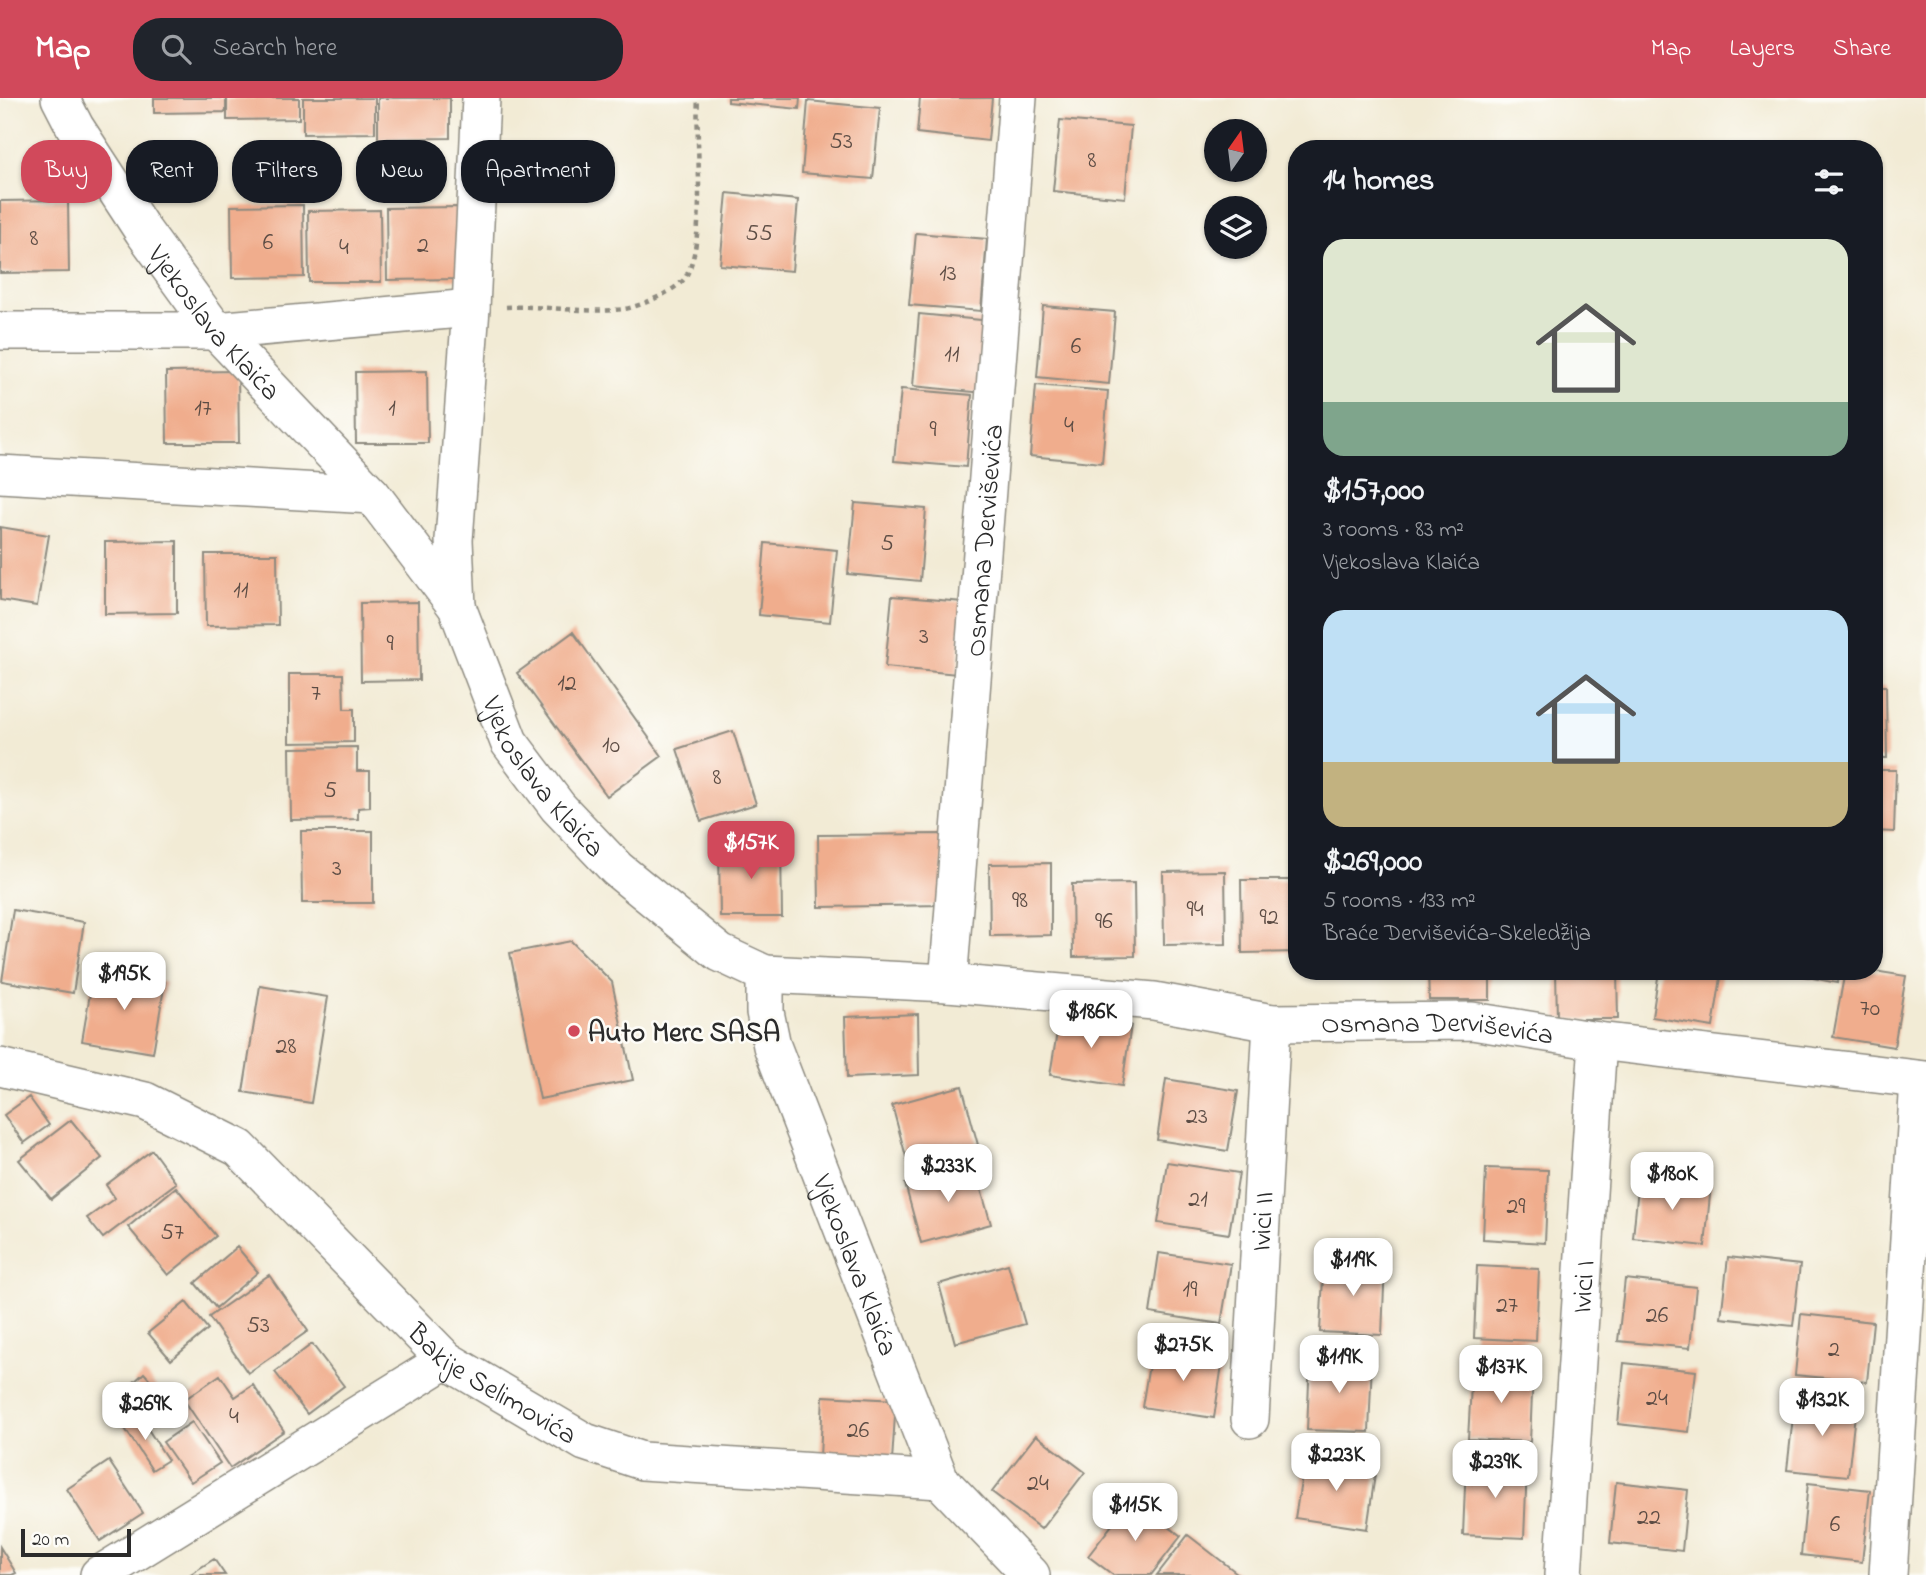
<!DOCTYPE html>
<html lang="en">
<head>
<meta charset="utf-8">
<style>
	:root { --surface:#171b24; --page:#20242c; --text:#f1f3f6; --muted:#9ea1a6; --accent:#d1495b }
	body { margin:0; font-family:"Indie Flower",sans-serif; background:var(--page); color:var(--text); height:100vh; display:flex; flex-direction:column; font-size:26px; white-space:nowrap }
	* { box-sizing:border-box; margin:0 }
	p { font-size:23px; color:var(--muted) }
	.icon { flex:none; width:38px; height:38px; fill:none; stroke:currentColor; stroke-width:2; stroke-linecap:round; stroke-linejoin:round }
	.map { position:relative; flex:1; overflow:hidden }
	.sheet { position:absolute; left:1288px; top:42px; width:595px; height:840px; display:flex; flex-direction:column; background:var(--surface); border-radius:28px; box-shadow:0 2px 5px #0004 }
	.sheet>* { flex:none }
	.hud { position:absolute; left:21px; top:42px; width:665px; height:63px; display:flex; gap:14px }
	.needle { width:46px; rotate:14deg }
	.fabs { position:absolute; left:1204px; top:21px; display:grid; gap:14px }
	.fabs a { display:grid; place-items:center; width:63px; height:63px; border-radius:50%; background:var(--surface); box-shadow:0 2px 5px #0004; font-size:35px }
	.scale { position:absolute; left:21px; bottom:18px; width:110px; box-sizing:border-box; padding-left:7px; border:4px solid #2b2b2b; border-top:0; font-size:19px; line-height:24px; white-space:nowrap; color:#2b2b2b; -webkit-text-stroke:5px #fdfcf7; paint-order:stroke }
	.price { position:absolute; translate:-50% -60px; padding:0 16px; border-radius:14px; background:#fff; color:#222; font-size:23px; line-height:46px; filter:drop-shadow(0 2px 4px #0008) }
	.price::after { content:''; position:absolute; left:50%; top:42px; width:21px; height:16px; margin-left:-10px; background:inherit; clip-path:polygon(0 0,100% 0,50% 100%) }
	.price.active { background:var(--accent); color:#fff }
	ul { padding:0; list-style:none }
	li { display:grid; align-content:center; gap:14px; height:371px; padding:0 35px }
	li span { display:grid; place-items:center; height:217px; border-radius:21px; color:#555 }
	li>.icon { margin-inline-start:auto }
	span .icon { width:126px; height:126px; fill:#fffc; stroke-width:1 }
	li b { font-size:30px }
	h2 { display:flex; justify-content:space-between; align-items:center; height:84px; padding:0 35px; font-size:30px }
	.tag { padding:0 24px; border-radius:28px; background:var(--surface); box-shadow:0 2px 5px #0004; font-size:24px; line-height:63px }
	.tag.active { background:var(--accent); color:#fff }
	header { display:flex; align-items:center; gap:42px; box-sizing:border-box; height:98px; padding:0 35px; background:var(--accent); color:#fff }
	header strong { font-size:33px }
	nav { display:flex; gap:38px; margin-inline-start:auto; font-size:24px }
	.search { width:490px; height:63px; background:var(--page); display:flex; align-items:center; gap:18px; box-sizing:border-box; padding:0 24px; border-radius:28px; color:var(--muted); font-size:26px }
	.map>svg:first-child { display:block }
	.building { fill:#f0ad8d }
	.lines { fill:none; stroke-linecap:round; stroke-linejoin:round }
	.minor-casing { stroke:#8e8b80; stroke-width:40 }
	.path { stroke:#8e8b80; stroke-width:4.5; stroke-dasharray:5 5; stroke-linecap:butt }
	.minor { stroke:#fff; stroke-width:37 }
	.poi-dot { fill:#d1495b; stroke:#fdfcf7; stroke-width:2.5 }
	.labels { text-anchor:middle; stroke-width:5; stroke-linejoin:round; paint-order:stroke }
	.number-label { font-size:24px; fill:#5c4c44 }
	.street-label { font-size:28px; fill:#2b2b2b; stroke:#fdfcf7 }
	.poi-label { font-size:28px; font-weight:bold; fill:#2b2b2b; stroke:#fdfcf7; text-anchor:start }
</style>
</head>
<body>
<header>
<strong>Map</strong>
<div class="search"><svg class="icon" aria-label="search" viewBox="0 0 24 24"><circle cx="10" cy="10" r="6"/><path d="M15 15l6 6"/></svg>Search here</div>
<nav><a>Map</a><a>Layers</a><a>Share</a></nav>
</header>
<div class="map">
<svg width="1926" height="1477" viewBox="0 0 1926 1477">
	<rect width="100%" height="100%" fill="#fdfcf7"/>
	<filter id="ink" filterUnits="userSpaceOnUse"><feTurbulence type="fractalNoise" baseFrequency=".0143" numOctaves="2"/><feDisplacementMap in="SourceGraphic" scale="14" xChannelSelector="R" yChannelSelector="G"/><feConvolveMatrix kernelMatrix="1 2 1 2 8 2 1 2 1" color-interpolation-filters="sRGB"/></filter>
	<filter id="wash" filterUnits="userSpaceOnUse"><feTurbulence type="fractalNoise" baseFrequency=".00686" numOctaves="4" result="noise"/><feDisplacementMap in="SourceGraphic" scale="28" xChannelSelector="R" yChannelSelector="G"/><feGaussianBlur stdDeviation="1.57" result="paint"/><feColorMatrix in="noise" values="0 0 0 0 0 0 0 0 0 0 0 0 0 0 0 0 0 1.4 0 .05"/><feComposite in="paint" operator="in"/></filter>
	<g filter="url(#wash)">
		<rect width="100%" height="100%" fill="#f2ebd5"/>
		<g id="blocks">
			<path class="building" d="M 154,0 L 226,0 L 226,14 L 154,15 Z
				M 227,0 L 299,0 L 299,21 L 227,22 Z
				M 303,0 L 375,0 L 375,35 L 303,36 Z
				M 378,0 L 450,0 L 450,40 L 378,41 Z
				M 728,0 L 800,0 L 799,11 L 728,4 Z
				M 920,0 L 992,0 L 988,43 L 917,35 Z
				M 808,3 L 880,10 L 873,81 L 802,75 Z
				M 1060,22 L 1131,28 L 1125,100 L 1053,93 Z
				M 727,95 L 798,102 L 792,173 L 720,167 Z
				M 68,102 L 69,174 L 0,175 L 0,103 Z
				M 303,107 L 304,179 L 232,180 L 231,108 Z
				M 458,109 L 459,181 L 387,182 L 386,110 Z
				M 380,112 L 381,184 L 309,184 L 308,113 Z
				M 916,135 L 987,141 L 981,213 L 909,207 Z
				M 1043,208 L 1115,214 L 1109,286 L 1037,279 Z
				M 919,216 L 991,223 L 984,295 L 913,288 Z
				M 238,273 L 239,345 L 167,345 L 166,274 Z
				M 427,273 L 428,345 L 356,345 L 355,274 Z
				M 1036,287 L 1108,293 L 1102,365 L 1030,358 Z
				M 901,291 L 972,297 L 966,369 L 894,363 Z
				M 855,405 L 926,411 L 920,483 L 848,476 Z
				M 0,429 L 49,437 L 37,508 L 0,502 Z
				M 177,443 L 177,515 L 105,516 L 105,444 Z
				M 765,445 L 837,452 L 830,524 L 759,517 Z
				M 205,456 L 277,456 L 278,527 L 206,528 Z
				M 892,498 L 963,504 L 957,576 L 885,569 Z
				M 418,504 L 419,582 L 361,583 L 360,505 Z
				M 573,534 L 662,658 L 607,698 L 517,575 Z
				M 289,576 L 343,576 L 344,611 L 354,611 L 354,644 L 289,645 Z
				M 1874,588 L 1886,588 L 1887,660 L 1874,660 Z
				M 733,633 L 756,706 L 701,723 L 677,651 Z
				M 357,649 L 357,673 L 370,673 L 370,709 L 358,710 L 358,721 L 291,722 L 290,650 Z
				M 1874,672 L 1896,672 L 1894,734 L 1874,733 Z
				M 301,733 L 373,733 L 373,805 L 302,805 Z
				M 942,736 L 943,807 L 819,809 L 818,737 Z
				M 781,747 L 782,819 L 720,819 L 719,748 Z
				M 1051,765 L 1051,837 L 990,838 L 989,766 Z
				M 1225,773 L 1226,846 L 1164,847 L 1163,774 Z
				M 1241,782 L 1297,782 L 1297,854 L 1242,855 Z
				M 1134,785 L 1135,858 L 1073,859 L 1072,786 Z
				M 13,812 L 84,824 L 73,895 L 2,883 Z
				M 571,843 L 612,884 L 633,982 L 540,1001 L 510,855 Z
				M 94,872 L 165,884 L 153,955 L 82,943 Z
				M 1428,873 L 1490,873 L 1490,902 L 1429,902 Z
				M 1556,873 L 1617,873 L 1618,921 L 1557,921 Z
				M 1659,873 L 1722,873 L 1713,929 L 1652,919 Z
				M 1779,873 L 1839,873 L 1837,885 Z
				M 1845,873 L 1874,873 L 1906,878 L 1894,949 L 1833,939 Z
				M 260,888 L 328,899 L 311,1005 L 243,994 Z
				M 918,916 L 919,977 L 847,980 L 845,919 Z
				M 1060,916 L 1131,927 L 1122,988 L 1050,977 Z
				M 1166,981 L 1238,993 L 1228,1053 L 1157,1042 Z
				M 962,988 L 978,1047 L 908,1066 L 892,1007 Z
				M 29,999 L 49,1027 L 24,1045 L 4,1017 Z
				M 71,1022 L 102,1060 L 51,1101 L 19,1062 Z
				M 152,1052 L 176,1085 L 103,1140 L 87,1120 L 115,1100 L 106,1087 Z
				M 1167,1064 L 1239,1075 L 1229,1136 L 1158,1125 Z
				M 974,1067 L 991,1126 L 921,1145 L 905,1086 Z
				M 1486,1070 L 1548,1072 L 1545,1145 L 1483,1141 Z
				M 1639,1079 L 1711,1087 L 1705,1148 L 1633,1140 Z
				M 176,1089 L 216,1138 L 168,1177 L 128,1129 Z
				M 237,1149 L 258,1174 L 216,1210 L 195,1185 Z
				M 1159,1155 L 1231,1166 L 1221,1226 L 1150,1215 Z
				M 1728,1159 L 1800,1167 L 1793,1228 L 1721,1220 Z
				M 1324,1162 L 1385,1165 L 1382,1237 L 1320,1234 Z
				M 1008,1166 L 1025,1226 L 955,1245 L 939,1186 Z
				M 1477,1168 L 1539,1171 L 1536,1243 L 1474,1240 Z
				M 269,1177 L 308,1233 L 248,1275 L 209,1219 Z
				M 1625,1181 L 1696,1189 L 1690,1250 L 1618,1243 Z
				M 186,1204 L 208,1231 L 171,1262 L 148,1235 Z
				M 1801,1216 L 1873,1224 L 1867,1284 L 1795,1277 Z
				M 312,1246 L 344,1288 L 307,1316 L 275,1274 Z
				M 1152,1249 L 1223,1260 L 1214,1320 L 1142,1309 Z
				M 1310,1260 L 1372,1263 L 1369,1334 L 1307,1332 Z
				M 1624,1265 L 1696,1273 L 1689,1334 L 1618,1326 Z
				M 1472,1269 L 1533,1272 L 1530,1344 L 1468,1341 Z
				M 144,1275 L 170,1304 L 160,1313 L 134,1284 Z
				M 220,1277 L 235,1299 L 253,1287 L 284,1333 L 230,1370 L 184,1302 Z
				M 823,1298 L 896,1302 L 892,1363 L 820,1359 Z
				M 1795,1301 L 1856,1307 L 1848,1378 L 1787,1372 Z
				M 138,1316 L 168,1362 L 152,1372 L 122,1326 Z
				M 192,1324 L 220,1365 L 191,1384 L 163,1344 Z
				M 1036,1337 L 1085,1374 L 1041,1431 L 992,1394 Z
				M 1305,1359 L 1376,1370 L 1367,1431 L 1295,1420 Z
				M 109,1363 L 143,1415 L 100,1443 L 67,1391 Z
				M 1466,1364 L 1527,1368 L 1524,1440 L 1463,1437 Z
				M 1616,1384 L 1688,1392 L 1682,1453 L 1610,1445 Z
				M 1808,1385 L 1870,1392 L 1862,1464 L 1801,1457 Z
				M 1132,1401 L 1181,1438 L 1151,1477 L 1113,1477 L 1088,1458 Z
				M 1188,1437 L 1237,1475 L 1235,1477 L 1157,1477 Z
				M 0,1449 L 16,1475 L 12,1477 L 0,1477 Z
				M 214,1461 L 225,1477 L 189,1477 Z"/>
		</g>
	</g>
	<g filter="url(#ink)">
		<use href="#blocks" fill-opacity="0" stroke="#8e8b80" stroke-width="2"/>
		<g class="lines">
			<g class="minor-casing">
				<g id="minor">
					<path id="s1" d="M 60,0 L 75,29 L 143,133 L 216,233 L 372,397 L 457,509 L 509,644 L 558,709 L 617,771 L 720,855 L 765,876 L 765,914 L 772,948 L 940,1382 L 1031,1477"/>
					<path d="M 0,233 L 216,233 L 471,210"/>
					<path d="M 0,376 L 372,397"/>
					<path d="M 457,509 L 454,442 L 471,210 L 481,0"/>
					<path id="s2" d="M 765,876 L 948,885 L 1154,903 L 1272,925 L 1472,923 L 1598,943 L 1926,982"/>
					<path id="s3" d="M 948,885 L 1018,0"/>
					<path id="s4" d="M 0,969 L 145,1003 L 239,1050 L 446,1262 L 585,1344 L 642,1363 L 940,1382"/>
					<path id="s5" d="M 1250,1321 L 1272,925"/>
					<path d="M 99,1477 L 446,1262"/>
					<path id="s6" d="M 1563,1477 L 1598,943"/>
					<path d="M 1888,1477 L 1919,982"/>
				</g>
			</g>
			<path class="path" d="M 506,209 C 545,207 585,216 624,211 C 639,209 676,193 685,180 C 708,143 695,44 698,0"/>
			<use href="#minor" class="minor"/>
		</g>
	</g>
	<circle class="poi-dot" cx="574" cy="933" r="7"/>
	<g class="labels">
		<g class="number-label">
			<text x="841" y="50">53</text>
			<text x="1092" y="69">8</text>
			<text x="759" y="142">55</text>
			<text x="34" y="147">8</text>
			<text x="268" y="151">6</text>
			<text x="423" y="154">2</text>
			<text x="344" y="156">4</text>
			<text x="948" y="182">13</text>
			<text x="1076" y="255">6</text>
			<text x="952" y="263">11</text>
			<text x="203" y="317">17</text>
			<text x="392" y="317">1</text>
			<text x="1069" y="334">4</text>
			<text x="933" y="338">9</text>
			<text x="887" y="452">5</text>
			<text x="241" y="499">11</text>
			<text x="924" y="545">3</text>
			<text x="390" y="552">9</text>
			<text x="567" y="592">12</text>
			<text x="316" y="602">7</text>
			<text x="611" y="654">10</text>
			<text x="717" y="686">8</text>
			<text x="330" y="699">5</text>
			<text x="337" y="777">3</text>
			<text x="1020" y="809">98</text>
			<text x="1195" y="818">94</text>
			<text x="1269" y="826">92</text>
			<text x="1104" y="830">96</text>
			<text x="1870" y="917">70</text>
			<text x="286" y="955">28</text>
			<text x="1197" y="1025">23</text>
			<text x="1198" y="1108">21</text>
			<text x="1516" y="1115">29</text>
			<text x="172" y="1141">57</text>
			<text x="1190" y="1198">19</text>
			<text x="1507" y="1214">27</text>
			<text x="1657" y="1224">26</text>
			<text x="258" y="1234">53</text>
			<text x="1834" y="1258">2</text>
			<text x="1657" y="1307">24</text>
			<text x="234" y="1325">4</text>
			<text x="858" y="1339">26</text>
			<text x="1038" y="1392">24</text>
			<text x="1649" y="1426">22</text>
			<text x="1835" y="1433">6</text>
		</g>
		<g class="street-label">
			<text dy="10" stroke="none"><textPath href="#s1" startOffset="273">Vjekoslava Klaića</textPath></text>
			<text dy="10" stroke="none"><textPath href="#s3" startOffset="444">Osmana Derviševića</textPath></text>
			<text dy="10" stroke="none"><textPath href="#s1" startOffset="840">Vjekoslava Klaića</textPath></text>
			<text dy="10" stroke="none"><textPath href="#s2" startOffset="676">Osmana Derviševića</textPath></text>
			<text dy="10" stroke="none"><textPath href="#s5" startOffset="198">Ivici II</textPath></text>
			<text dy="10" stroke="none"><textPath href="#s1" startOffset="1449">Vjekoslava Klaića</textPath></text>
			<text dy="10" stroke="none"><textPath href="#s6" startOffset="289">Ivici I</textPath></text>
			<text dy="10" stroke="none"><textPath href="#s4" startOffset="602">Bakije Selimovića</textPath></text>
		</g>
		<g class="poi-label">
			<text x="588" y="943">Auto Merc SASA</text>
		</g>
	</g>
</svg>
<div class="fabs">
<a><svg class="needle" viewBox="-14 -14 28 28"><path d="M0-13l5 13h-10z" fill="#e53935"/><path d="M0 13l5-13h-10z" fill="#9ea1a6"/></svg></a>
<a><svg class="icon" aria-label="layers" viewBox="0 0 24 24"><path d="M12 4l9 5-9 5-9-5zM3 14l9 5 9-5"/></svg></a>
</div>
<div class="scale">20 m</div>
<b class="price active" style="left:751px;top:783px">$157K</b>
<b class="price" style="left:124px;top:914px">$195K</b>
<b class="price" style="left:1091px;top:952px">$186K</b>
<b class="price" style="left:948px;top:1106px">$233K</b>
<b class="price" style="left:1672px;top:1114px">$180K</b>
<b class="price" style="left:1353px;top:1200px">$119K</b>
<b class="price" style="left:1183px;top:1285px">$275K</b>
<b class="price" style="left:1339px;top:1297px">$119K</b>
<b class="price" style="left:1501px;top:1307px">$137K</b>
<b class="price" style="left:1822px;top:1340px">$132K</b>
<b class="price" style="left:145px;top:1344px">$269K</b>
<b class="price" style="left:1336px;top:1395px">$223K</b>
<b class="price" style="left:1495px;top:1402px">$239K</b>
<b class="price" style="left:1135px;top:1445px">$115K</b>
<div class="hud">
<a class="tag active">Buy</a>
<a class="tag">Rent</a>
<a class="tag">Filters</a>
<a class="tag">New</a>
<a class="tag">Apartment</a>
</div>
<section class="sheet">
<h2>14 homes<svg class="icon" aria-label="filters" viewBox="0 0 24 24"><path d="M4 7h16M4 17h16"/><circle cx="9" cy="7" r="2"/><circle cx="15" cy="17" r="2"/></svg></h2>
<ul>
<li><span style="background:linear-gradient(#dfe7d0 75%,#7fa58c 0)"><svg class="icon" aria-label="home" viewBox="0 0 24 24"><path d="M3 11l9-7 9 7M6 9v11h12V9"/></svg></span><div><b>$157,000</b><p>3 rooms · 83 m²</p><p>Vjekoslava Klaića</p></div></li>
<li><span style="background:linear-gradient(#bfe0f5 70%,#c2b280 0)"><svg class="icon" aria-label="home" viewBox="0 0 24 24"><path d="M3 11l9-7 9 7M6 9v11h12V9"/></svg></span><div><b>$269,000</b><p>5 rooms · 133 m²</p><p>Braće Derviševića-Skeledžija</p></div></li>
</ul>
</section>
</div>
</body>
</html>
